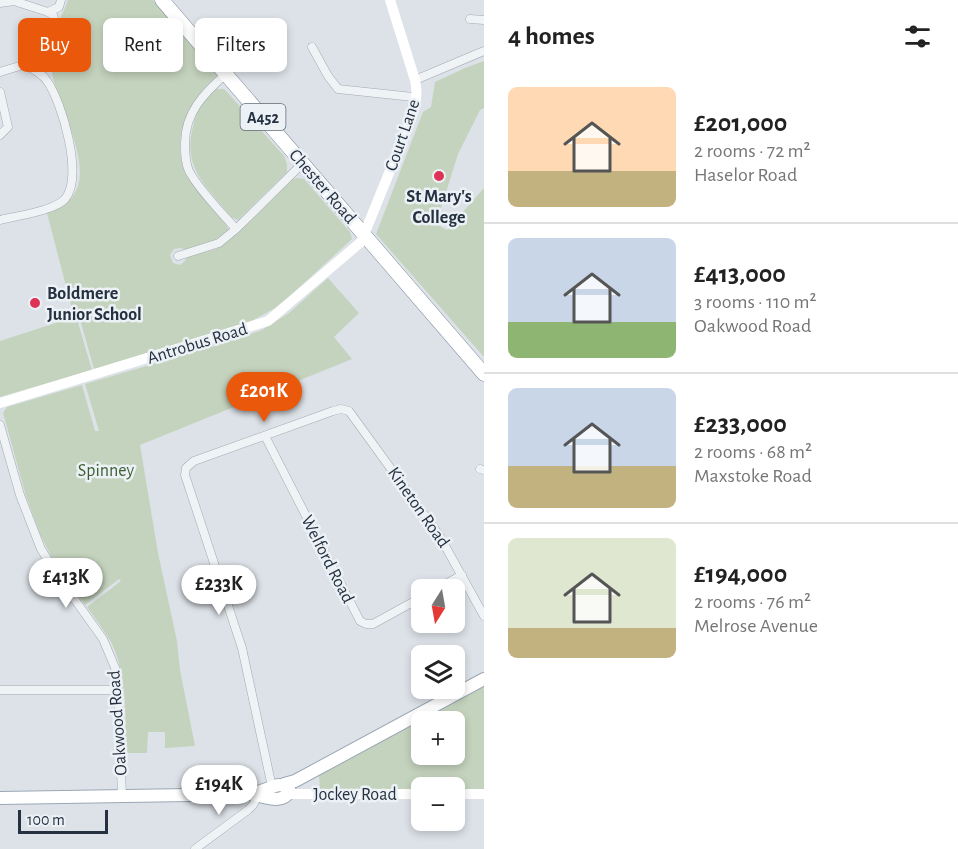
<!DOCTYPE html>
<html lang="en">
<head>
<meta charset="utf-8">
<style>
	:root { --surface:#fff; --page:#f6f6f6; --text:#222; --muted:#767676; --line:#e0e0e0; --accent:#ea580c }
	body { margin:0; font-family:"Alegreya Sans",sans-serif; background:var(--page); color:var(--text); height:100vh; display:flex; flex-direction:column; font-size:22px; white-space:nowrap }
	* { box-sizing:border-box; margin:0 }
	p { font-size:20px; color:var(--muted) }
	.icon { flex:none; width:33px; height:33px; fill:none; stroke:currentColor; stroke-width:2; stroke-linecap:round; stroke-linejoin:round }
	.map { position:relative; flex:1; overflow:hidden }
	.side { display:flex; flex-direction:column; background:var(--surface); width:474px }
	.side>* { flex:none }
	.banner { position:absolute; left:18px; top:18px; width:375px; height:54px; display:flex; gap:12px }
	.needle { width:39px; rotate:191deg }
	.fabs { position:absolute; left:411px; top:579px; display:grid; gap:12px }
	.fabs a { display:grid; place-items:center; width:54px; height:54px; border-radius:9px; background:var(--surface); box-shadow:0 3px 9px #0003; font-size:30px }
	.scale { position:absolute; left:18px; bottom:15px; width:90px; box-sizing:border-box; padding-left:6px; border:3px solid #253140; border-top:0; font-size:16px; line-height:21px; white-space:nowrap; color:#253140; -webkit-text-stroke:4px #ecf1f6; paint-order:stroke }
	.price { position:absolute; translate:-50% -51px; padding:0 14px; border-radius:21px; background:#fff; color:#222; font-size:20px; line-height:39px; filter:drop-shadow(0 2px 3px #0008) }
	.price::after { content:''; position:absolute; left:50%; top:36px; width:18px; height:14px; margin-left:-9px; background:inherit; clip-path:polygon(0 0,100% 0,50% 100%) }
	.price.selected { background:var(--accent); color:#fff }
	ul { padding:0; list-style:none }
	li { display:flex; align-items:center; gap:18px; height:150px; padding:0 24px }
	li+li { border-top:2px solid var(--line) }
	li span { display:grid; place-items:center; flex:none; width:168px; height:120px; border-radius:9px; color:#555 }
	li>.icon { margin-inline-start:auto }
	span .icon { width:72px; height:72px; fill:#fffc; stroke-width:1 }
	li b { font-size:26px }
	h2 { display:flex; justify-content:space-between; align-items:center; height:72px; padding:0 24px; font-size:26px }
	.chip { padding:0 21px; border-radius:9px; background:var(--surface); box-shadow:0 3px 9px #0003; font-size:21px; line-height:54px }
	.chip.selected { background:var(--accent); color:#fff }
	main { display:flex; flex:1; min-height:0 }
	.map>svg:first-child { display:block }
	.green { fill:#c4d3bd; fill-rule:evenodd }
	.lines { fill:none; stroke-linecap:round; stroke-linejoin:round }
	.street-casing { stroke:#a2a9b2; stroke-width:9 }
	.primary-casing { stroke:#9ba7b5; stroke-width:14 }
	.highway-casing { stroke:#8390a0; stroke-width:15 }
	.street { stroke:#f0f3f6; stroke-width:8 }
	.secondary { stroke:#fff; stroke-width:10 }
	.primary { stroke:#fff; stroke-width:12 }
	.highway { stroke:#fff; stroke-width:14 }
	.poi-dot { fill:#dc3357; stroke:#ecf1f6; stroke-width:2 }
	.labels { text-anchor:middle; stroke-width:5; stroke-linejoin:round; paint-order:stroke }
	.shield { fill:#ecf1f6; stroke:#616b77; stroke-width:1.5 }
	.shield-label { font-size:16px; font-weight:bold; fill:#253140 }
	.street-label { font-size:18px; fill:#253140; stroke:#ecf1f6 }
	.poi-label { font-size:18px; font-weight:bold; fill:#253140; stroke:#ecf1f6 }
	.park-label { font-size:18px; fill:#3c5e31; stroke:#ecf1f6 }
</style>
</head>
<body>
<main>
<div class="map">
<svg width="484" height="849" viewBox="0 0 484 849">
	<rect width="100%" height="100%" fill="#dde2e8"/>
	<path class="green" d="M 68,0 L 153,0 L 219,74 C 188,100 166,145 191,182 C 202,198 220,212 229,230 L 215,240 L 185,250 L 181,248 L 174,249 L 170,255 L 173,263 L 180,265 L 185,261 L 187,257 L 216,249 L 224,243 L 293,179 L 298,178 L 304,179 L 350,232 L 352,239 L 291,295 L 275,308 L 248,323 L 94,369 L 79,316 L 76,316 L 92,370 L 0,397 L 0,341 L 74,317 L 47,213 C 117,191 54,110 51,66 C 50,61 53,58 54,53 C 56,46 54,40 55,34 C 56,25 65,10 68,0 Z
		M 484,61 L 484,108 L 480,110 L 458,154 L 436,224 L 447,230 L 484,188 L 484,357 L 376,234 L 423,112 L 431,107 L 435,82 L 465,68 Z
		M 216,89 L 224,89 L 228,93 L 284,156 L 287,164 L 287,172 L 238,220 L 231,217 C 204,183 180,167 195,119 C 198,108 206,96 216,89 Z
		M 328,278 L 359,313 L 334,337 L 352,359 L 140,445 L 158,553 L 177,641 L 180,670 L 195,746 L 165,748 L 165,732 L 148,732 L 147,753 L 126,753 C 125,716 128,676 111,642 C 104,630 95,618 87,607 L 121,581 L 119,579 L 85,605 L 54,562 L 40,534 L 26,496 L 3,413 L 7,407 L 82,385 L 95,431 L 99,431 L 85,384 L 225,343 L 262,330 L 289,313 Z
		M 484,685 L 484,789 L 455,790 L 454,788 L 422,788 L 421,790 L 320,789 L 319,775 ZM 422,722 L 454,722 L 454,754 L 422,754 Z"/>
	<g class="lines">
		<g class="street-casing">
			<path id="street" d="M 0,3 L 14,1 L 48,12 L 53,15 C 57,22 51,51 46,58 L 0,72
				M 48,12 L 59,7 L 61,0
				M 470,19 L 484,20
				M 312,47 L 328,76 L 338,89 L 413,97 L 416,99
				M 226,74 C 204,93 185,113 185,143 C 185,153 185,162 189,171 C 199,190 221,212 236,229 L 303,163
				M 415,80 L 484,51
				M 0,92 L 8,127 L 0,135
				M 0,220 C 16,216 54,211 65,199 C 84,177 62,102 47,81 C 42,73 33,69 25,65
				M 178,256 L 219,243 L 236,229
				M 0,425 L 20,495 L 41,549 L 55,572 L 103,639 L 116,670 L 118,690 L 122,796
				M 265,436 L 360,621 L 366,624 L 373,624 L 422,597
				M 480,469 L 484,470
				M 435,590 L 462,575
				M 0,690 L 118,690
				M 272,787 L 242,648 L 185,475 L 186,468 L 194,461 L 333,411 L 341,409 L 349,411 L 439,535 L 484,616
				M 195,849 L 248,810 L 253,805 L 258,795"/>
		</g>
		<g class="primary-casing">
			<path id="primary" d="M 284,784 L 295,781 L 484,679
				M 0,798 L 252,794 C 265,797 282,805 290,791 L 287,786 L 278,785 L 252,794"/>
		</g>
		<g class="highway-casing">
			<path id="highway" d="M 162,0 L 484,374"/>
		</g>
		<use href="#street" class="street"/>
		<path class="secondary" d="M 0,403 L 268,321 L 361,242 L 411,119 C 416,105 418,94 415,80 L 390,0
			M 289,794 L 422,794
			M 454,794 L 484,794"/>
		<use href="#primary" class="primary"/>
		<use href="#highway" class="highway"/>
	</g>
	<g class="poi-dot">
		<circle cx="439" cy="176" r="6"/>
		<circle cx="35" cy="303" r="6"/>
	</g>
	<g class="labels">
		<rect class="shield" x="240.5" y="104" width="45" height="26" rx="4.5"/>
		<g class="shield-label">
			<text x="263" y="123">A452</text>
		</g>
		<g class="street-label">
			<text transform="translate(402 135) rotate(-71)" y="6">Court Lane</text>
			<text transform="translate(323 186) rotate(49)" y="6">Chester Road</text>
			<text transform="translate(197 343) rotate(-17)" y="6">Antrobus Road</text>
			<text transform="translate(419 507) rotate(55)" y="6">Kineton Road</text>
			<text transform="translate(328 559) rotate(63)" y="6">Welford Road</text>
			<text transform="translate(117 723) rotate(-94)" y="6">Oakwood Road</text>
			<text x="355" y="800">Jockey Road</text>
		</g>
		<g class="poi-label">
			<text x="439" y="202">St Mary's<tspan x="439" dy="21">College</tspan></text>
			<text x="47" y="299" text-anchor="start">Boldmere<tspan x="47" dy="21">Junior School</tspan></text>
		</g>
		<g class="park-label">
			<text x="106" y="476">Spinney</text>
		</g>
	</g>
</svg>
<div class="fabs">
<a><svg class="needle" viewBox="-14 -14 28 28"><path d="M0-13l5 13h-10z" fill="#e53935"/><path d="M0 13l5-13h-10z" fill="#767676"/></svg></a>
<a><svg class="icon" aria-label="layers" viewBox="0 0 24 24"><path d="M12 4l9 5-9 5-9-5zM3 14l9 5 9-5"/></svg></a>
<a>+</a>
<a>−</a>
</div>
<div class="scale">100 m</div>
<b class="price selected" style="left:264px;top:423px">£201K</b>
<b class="price" style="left:66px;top:609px">£413K</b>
<b class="price" style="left:219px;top:616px">£233K</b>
<b class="price" style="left:219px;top:816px">£194K</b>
<div class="banner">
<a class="chip selected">Buy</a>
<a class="chip">Rent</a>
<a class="chip">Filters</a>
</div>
</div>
<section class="side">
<h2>4 homes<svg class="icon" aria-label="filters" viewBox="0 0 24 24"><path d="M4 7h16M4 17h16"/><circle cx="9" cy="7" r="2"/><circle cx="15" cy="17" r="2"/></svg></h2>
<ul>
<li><span style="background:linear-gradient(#ffd9b3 70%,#c2b280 0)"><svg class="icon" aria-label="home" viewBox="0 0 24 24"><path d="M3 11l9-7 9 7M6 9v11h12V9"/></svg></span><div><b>£201,000</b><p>2 rooms · 72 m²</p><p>Haselor Road</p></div></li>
<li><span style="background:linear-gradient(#c9d6e8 70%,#8fb573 0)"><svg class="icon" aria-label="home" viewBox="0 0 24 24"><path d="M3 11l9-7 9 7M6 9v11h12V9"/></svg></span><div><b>£413,000</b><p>3 rooms · 110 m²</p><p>Oakwood Road</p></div></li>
<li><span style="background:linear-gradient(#c9d6e8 65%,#c2b280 0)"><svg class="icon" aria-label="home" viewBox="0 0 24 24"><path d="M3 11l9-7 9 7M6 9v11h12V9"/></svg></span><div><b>£233,000</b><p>2 rooms · 68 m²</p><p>Maxstoke Road</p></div></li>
<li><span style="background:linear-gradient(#dfe7d0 75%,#c2b280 0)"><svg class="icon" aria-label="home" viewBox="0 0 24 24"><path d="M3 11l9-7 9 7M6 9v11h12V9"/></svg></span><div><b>£194,000</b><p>2 rooms · 76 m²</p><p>Melrose Avenue</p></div></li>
</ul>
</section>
</main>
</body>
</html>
